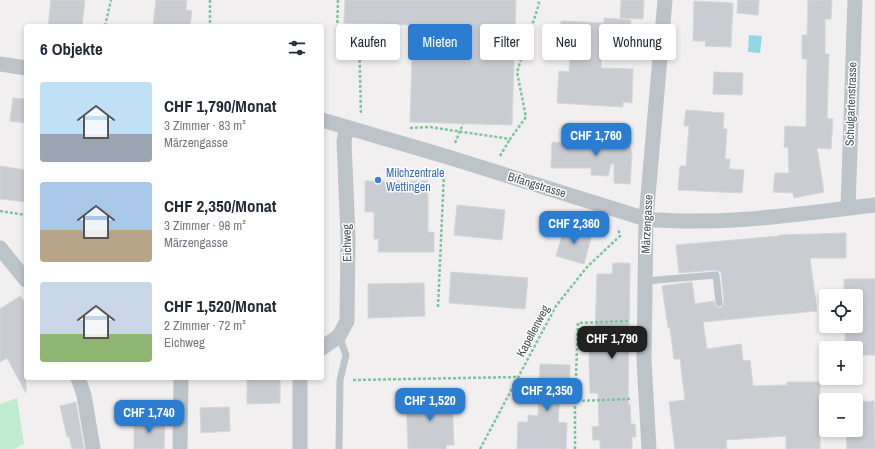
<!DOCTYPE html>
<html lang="de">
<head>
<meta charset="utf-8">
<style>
	:root { --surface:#fff; --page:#f6f6f7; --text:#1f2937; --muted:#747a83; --accent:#2a7dd0 }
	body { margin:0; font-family:"Archivo Narrow",sans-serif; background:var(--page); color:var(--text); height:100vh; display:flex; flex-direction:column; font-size:15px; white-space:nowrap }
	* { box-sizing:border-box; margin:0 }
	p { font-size:13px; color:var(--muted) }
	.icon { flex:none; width:22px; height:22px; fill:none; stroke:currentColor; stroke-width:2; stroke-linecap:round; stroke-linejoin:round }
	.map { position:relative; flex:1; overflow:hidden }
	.panel { position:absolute; left:24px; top:24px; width:300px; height:356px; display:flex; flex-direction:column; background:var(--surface); border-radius:4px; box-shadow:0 2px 6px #0003 }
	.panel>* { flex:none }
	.top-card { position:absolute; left:336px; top:24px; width:380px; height:36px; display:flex; gap:8px }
	.controls { position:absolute; left:819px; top:289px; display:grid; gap:8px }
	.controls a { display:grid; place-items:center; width:44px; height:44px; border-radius:4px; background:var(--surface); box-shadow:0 2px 6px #0003; font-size:20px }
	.price { position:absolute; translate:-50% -34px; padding:0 9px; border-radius:8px; background:var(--accent); color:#fff; font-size:13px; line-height:26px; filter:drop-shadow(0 1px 2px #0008) }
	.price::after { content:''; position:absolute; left:50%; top:24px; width:12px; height:9px; margin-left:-6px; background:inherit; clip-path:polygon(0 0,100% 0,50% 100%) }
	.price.selected { background:#222; color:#fff }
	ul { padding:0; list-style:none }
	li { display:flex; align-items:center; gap:12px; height:100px; padding:0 16px }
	li span { display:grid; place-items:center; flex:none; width:112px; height:80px; border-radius:4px; color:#555 }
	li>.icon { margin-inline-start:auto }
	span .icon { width:48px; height:48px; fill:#fffc; stroke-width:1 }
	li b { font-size:17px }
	h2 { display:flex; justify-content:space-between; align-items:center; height:48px; padding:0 16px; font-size:17px }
	.chip { padding:0 14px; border-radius:4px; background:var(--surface); box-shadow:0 2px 6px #0003; font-size:14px; line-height:36px }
	.chip.selected { background:var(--accent); color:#fff }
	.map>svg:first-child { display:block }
	.green { fill:#c1ebcf }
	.water { fill:#93d8e4 }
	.building { fill:#c9ccd1; stroke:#d3d6da }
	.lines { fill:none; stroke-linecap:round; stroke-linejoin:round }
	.path { stroke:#7dc69d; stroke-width:2.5; stroke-dasharray:3 2; stroke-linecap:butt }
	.lane { stroke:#bcc4ca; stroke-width:7 }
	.street { stroke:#bcc4ca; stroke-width:15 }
	.shop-dot { fill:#3f7fe0; stroke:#fff; stroke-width:1.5 }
	.labels { text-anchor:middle; stroke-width:3; stroke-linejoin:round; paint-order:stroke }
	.street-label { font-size:12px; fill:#49535a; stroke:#fff }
	.shop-label { font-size:12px; fill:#366cbe; stroke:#fff; text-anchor:start }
</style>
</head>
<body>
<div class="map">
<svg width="875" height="449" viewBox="0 0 875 449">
	<rect width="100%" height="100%" fill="#f1efef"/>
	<path class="green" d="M 17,398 L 24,444 L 14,449 L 0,449 L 0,404 Z"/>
	<path class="water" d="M 749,35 L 762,36 L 760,53 L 748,52 Z"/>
	<path class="building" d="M 51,0 L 85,0 L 82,26 L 48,26 Z
		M 156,0 L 187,0 L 186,10 L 192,11 L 190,26 L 153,26 Z
		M 345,0 L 516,0 L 512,125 L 410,122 L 413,25 L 344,23 Z
		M 621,0 L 644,0 L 643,19 L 620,18 Z
		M 738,0 L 759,0 L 758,15 L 737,13 Z
		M 808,0 L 832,0 L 831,19 L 825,19 L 825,54 L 829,54 L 827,118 L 833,119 L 831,149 L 817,148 L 824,192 L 794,198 L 793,193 L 773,192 L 775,173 L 789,173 L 788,147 L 784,147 L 785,126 L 806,127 L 807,59 L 802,59 L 802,35 L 807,35 Z
		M 694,1 L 733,3 L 731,47 L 705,46 L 706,41 L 693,41 Z
		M 604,18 L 631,20 L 630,42 L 602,41 L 601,68 L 633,69 L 632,103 L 623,102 L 623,107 L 557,103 L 559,71 L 569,72 L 571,42 L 560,42 L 561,21 L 604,23 Z
		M 714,72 L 743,73 L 742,95 L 713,94 Z
		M 13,98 L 26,99 L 26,123 L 10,121 Z
		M 686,110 L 724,113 L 723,129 L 727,129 L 725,159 L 730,159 L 729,169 L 744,170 L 742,193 L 678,190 L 680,166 L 686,166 L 689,126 L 684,126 Z
		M 599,132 L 618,134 L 621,138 L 625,138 L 630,146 L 632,153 L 630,184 L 614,183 L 614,164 L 611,164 L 608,176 L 591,175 L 591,168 L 551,168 L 552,142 L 597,144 Z
		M 0,166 L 26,170 L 26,202 L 0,199 Z
		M 365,181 L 428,181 L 428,232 L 434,232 L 434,252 L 378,252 L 379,239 L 374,239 L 374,212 L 365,212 Z
		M 457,205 L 505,210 L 502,240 L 454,235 Z
		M 565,226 L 592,234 L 584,264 L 556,256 Z
		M 846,233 L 846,258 L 810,258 L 817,311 L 703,322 L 707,349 L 741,344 L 743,361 L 750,360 L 753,386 L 787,385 L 787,382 L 820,382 L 820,449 L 786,449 L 786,436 L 726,440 L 727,449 L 675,449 L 669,402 L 685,400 L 680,359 L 674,359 L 670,328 L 668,328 L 662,286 L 692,282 L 695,304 L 714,301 L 715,306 L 719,308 L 722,307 L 724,302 L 721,272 L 716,270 L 679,273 L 676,245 L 779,236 L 779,235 Z
		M 613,263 L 630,263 L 628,404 L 630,404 L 631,424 L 635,424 L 636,437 L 632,437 L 632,449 L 600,449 L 600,440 L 593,440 L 592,427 L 599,426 L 598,393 L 590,393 L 589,362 L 590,335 L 595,336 L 597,274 L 612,274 Z
		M 451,272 L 528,278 L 525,309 L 449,303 Z
		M 844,279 L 875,279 L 875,355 L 856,355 L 856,348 L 845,348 L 845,326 L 856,326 L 856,296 L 844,296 Z
		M 424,283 L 425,316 L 368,318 L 368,284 Z
		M 20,296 L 26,304 L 26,393 L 7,358 L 0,362 L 0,309 Z
		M 540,364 L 570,365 L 569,392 L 560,392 L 558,422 L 567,423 L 566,449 L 517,449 L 518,422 L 528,422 L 528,415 L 538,416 Z
		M 247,378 L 280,378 L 280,403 L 247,404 Z
		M 452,395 L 454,445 L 446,445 L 446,449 L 408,449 L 406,397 Z
		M 874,401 L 875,449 L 847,449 L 846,430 L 856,430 L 856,402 Z
		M 76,402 L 84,449 L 72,449 L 69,436 L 67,437 L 60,406 Z
		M 229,407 L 230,431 L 201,433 L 200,408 Z
		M 134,419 L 165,419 L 164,449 L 134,449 Z"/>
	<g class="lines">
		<path class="path" d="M 210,0 L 210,26
			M 338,0 L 337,32 L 359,34 L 361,115
			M 355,24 L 359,34
			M 105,26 L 111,0
			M 410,128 L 430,127 L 510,139 L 526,117 L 517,72 L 539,4 L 538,0
			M 455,143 L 463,124
			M 500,156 L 510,139
			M 0,211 L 26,215
			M 438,307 L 444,173
			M 353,380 L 518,377
			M 575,401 L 578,323 L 628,321
			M 480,449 L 556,306 L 587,267 L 620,236 L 618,228
			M 575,449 L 575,401 L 630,399"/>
		<path class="lane" d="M 645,281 L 716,275 L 719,303
			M 339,449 L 340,380 L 346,355 L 339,336"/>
		<path class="street" d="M 0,64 L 26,68
			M 322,120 L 448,157 L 646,219 C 723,226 799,214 875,205
			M 848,208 L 855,0
			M 0,248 L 26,280
			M 322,348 L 339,336 L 347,321 L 348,237 L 344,141 L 347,127
			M 78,378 L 84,395 L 93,449
			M 300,378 L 300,449
			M 180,449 L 181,378
			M 649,449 L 644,360 L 646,219 L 665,0"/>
	</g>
	<circle class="shop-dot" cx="378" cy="180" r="4"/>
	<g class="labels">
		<g class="street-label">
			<text transform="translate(851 104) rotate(-88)" y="4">Schulgartenstrasse</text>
			<text transform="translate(537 185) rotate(17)" y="4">Bifangstrasse</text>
			<text transform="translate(647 224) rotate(-87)" y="4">Märzengasse</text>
			<text transform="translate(347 243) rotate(-91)" y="4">Eichweg</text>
			<text transform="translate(533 331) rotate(-62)" y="4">Kapellenweg</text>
		</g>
		<g class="shop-label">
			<text x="386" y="177">Milchzentrale<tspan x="386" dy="14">Wettingen</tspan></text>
		</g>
	</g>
</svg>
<div class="controls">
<a><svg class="icon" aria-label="locate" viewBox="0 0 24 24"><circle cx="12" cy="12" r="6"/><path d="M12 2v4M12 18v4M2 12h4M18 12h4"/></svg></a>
<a>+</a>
<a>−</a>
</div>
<b class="price" style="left:596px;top:157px">CHF 1,760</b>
<b class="price" style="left:574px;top:245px">CHF 2,360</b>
<b class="price selected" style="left:612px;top:360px">CHF 1,790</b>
<b class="price" style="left:547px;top:412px">CHF 2,350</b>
<b class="price" style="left:430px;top:422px">CHF 1,520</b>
<b class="price" style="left:149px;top:434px">CHF 1,740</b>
<div class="top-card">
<a class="chip">Kaufen</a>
<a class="chip selected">Mieten</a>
<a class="chip">Filter</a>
<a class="chip">Neu</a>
<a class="chip">Wohnung</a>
</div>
<section class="panel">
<h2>6 Objekte<svg class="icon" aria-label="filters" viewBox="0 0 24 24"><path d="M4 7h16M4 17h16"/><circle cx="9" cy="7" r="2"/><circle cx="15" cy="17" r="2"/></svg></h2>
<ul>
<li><span style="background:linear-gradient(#bfe0f5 65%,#9aa5b1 0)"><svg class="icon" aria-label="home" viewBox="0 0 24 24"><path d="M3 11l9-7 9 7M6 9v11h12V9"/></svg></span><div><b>CHF 1,790/Monat</b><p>3 Zimmer · 83 m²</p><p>Märzengasse</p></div></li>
<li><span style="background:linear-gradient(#a9c7e8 60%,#b9a48a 0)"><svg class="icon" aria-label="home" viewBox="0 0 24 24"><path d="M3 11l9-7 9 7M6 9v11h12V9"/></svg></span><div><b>CHF 2,350/Monat</b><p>3 Zimmer · 98 m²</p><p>Märzengasse</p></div></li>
<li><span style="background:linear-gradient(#c9d6e8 65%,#8fb573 0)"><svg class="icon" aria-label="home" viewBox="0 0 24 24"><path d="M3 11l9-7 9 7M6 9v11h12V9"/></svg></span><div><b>CHF 1,520/Monat</b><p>2 Zimmer · 72 m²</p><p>Eichweg</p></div></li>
</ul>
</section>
</div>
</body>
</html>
